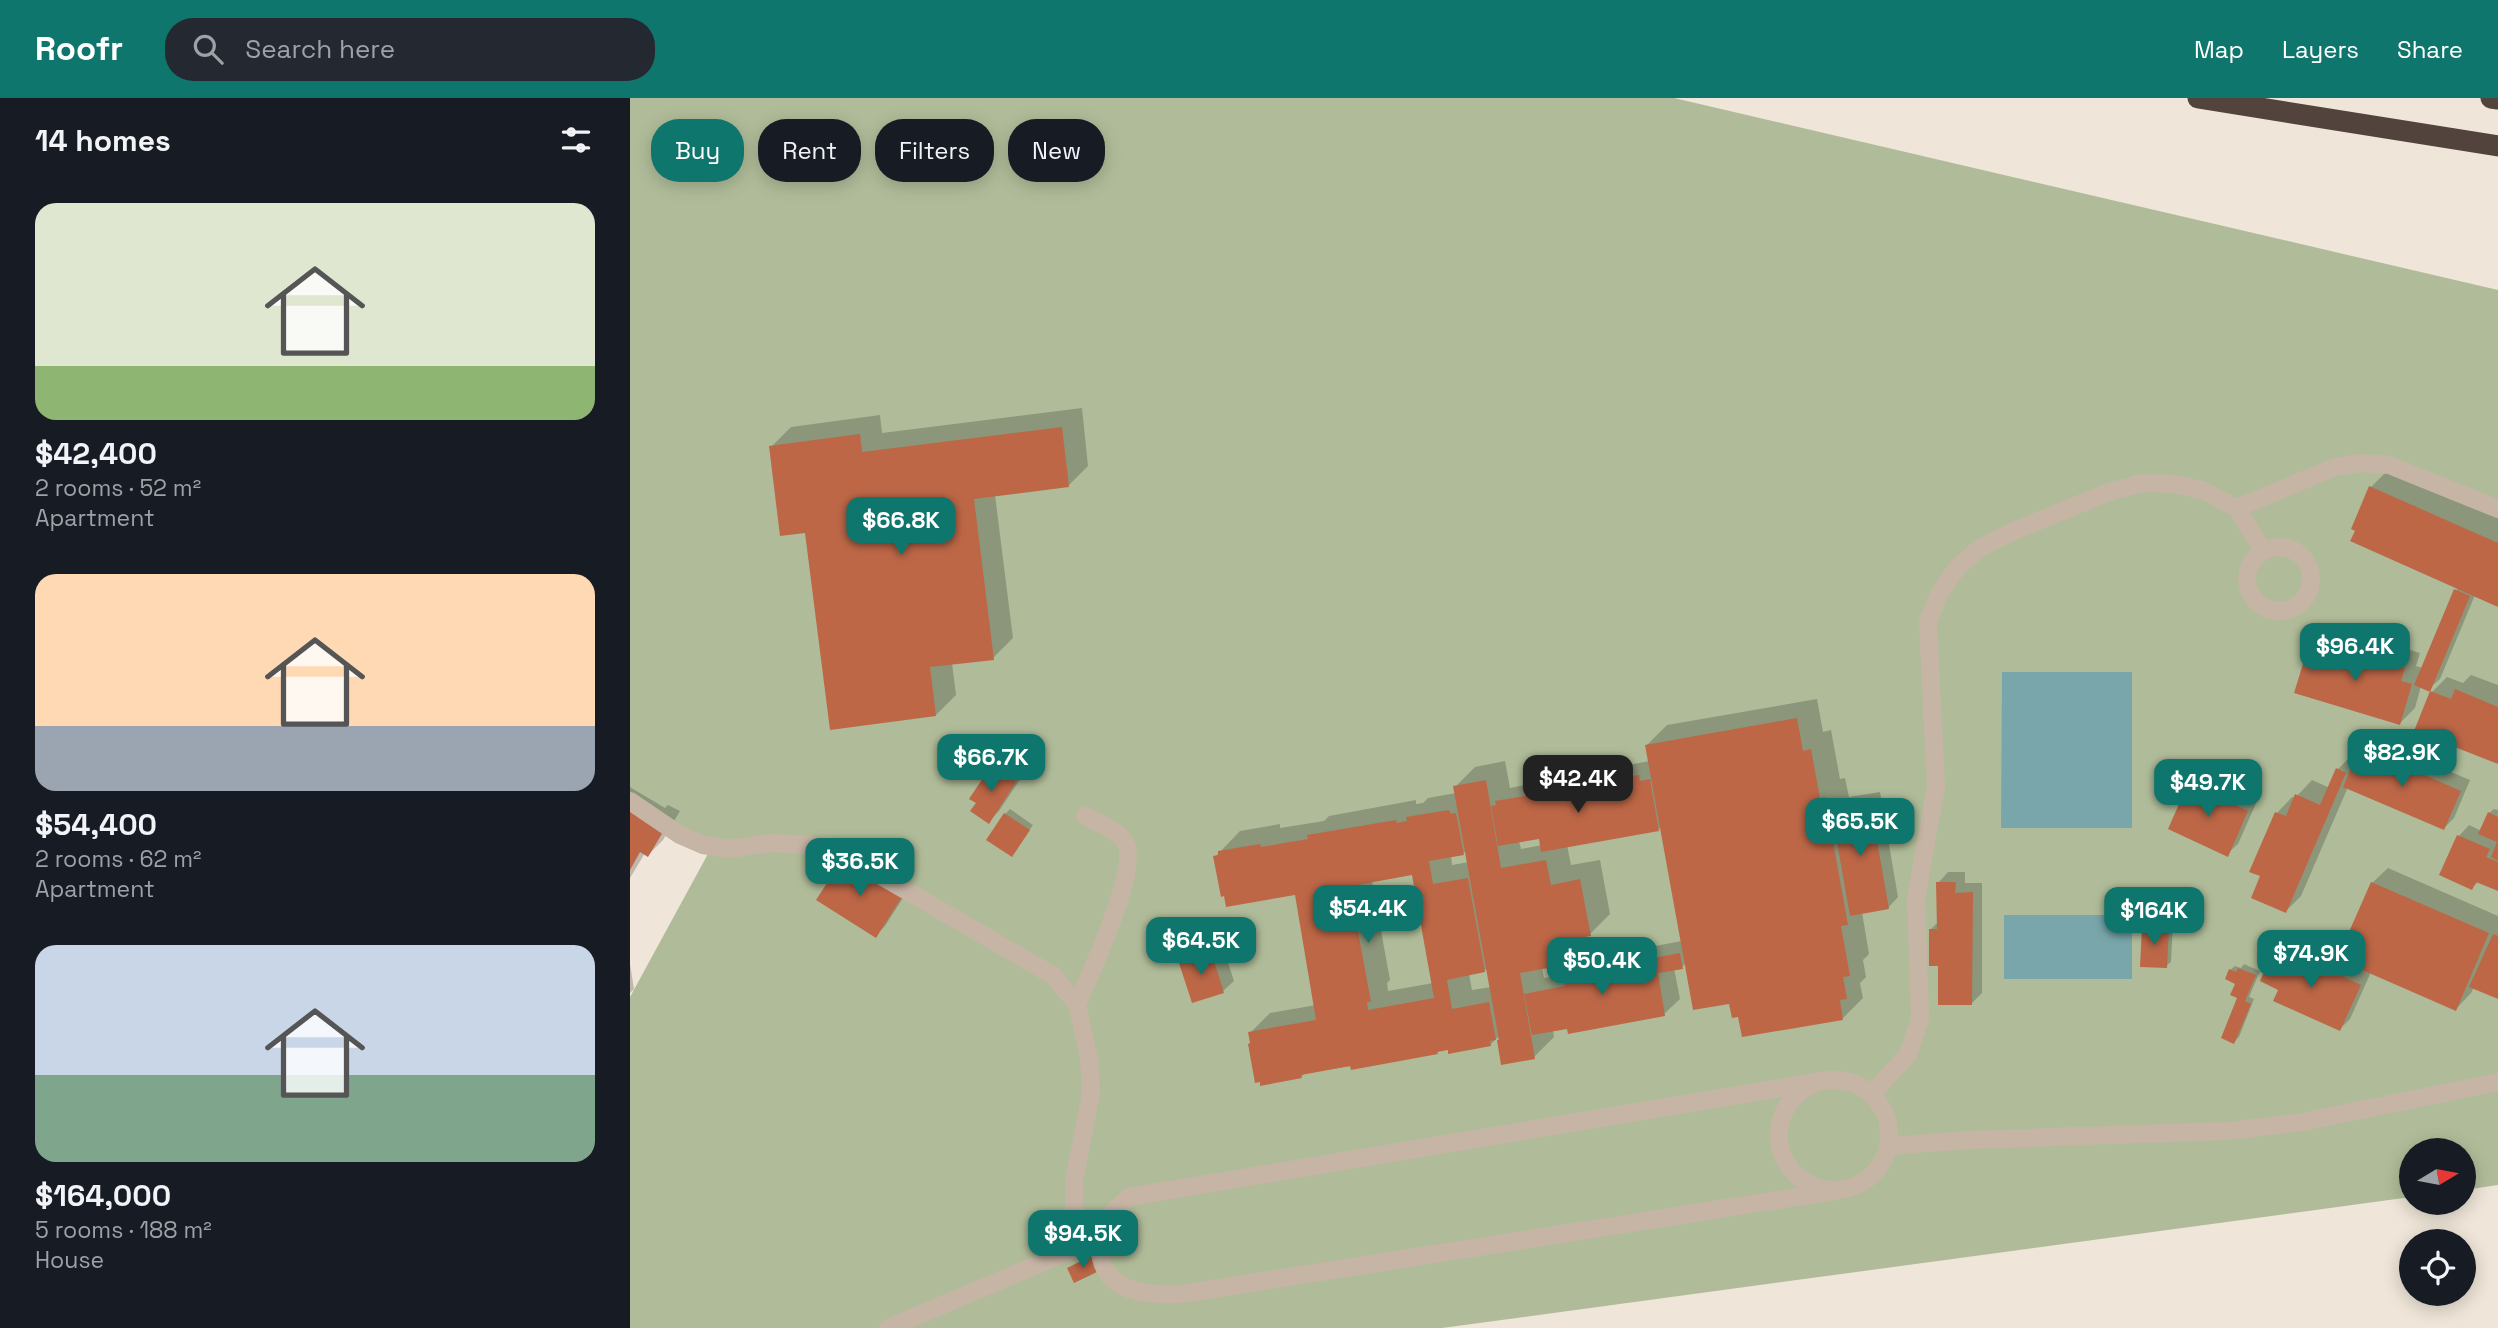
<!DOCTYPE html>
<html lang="en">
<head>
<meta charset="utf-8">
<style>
	:root { --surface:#171b24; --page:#242831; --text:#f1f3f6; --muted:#9ea1a6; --accent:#0f766e }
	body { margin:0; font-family:"Space Grotesk",sans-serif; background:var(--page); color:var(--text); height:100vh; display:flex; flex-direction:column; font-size:26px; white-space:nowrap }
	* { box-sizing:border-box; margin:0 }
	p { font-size:23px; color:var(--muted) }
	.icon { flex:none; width:38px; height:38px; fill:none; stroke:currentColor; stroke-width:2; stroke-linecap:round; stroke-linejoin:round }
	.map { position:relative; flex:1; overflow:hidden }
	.panel { display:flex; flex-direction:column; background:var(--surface); width:630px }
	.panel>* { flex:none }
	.banner { position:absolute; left:21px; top:21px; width:665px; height:63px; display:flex; gap:14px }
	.needle { width:46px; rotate:80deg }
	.buttons { position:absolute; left:1769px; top:1040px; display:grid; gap:14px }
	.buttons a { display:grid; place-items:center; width:77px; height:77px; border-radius:50%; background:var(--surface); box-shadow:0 4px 18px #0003; font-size:35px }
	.price { position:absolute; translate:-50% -60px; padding:0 16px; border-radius:14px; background:var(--accent); color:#fff; font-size:23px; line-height:46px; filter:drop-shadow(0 2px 4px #0008) }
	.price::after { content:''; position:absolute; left:50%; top:42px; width:21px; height:16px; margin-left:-10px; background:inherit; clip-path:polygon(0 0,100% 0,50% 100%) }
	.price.on { background:#222; color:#fff }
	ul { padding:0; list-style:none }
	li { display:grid; align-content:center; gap:14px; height:371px; padding:0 35px }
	li span { display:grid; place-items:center; height:217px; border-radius:21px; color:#555 }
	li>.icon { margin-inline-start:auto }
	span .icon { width:126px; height:126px; fill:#fffc; stroke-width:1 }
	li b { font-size:30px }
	h2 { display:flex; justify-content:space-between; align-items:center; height:84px; padding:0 35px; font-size:30px }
	.tag { padding:0 24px; border-radius:28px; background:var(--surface); box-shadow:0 4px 18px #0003; font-size:24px; line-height:63px }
	.tag.on { background:var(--accent); color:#fff }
	header { display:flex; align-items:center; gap:42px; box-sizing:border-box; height:98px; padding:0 35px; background:var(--accent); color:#fff }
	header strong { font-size:33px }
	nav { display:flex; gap:38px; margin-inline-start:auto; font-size:24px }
	.search { width:490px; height:63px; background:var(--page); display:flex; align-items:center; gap:18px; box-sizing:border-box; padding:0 24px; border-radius:28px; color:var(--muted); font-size:26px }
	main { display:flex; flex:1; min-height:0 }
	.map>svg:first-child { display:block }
	.green { fill:#b0bc99 }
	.water { fill:#79a6aa }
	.shadow { fill:#0003; fill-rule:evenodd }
	.building { fill:#bd6747; fill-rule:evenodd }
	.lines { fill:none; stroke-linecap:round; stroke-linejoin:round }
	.lane { stroke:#c6b5a5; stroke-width:18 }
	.highway { stroke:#52443d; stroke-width:21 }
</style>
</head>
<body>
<header>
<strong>Roofr</strong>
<div class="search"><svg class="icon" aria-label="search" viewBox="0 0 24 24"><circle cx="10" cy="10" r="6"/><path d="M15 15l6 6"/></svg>Search here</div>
<nav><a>Map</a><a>Layers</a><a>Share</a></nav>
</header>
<main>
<section class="panel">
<h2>14 homes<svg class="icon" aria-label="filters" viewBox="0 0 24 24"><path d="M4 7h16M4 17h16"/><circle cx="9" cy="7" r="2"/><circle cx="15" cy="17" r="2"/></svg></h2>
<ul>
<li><span style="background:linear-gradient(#dfe7d0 75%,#8fb573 0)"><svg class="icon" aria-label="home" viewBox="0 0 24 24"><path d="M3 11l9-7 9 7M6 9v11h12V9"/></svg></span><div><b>$42,400</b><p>2 rooms · 52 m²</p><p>Apartment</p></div></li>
<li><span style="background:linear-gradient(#ffd9b3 70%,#9aa5b1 0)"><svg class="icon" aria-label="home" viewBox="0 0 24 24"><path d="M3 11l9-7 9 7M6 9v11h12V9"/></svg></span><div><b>$54,400</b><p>2 rooms · 62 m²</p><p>Apartment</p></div></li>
<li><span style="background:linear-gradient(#c9d6e8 60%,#7fa58c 0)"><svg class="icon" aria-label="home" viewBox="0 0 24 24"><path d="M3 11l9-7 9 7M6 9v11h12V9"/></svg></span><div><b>$164,000</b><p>5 rooms · 188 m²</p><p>House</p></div></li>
</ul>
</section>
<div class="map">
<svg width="1868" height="1230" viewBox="0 0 1868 1230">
	<rect width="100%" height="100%" fill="#efe5d8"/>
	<path class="green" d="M 0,0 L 1044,0 L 1868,192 L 1868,1087 L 1834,1092 L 1834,1052 L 1782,1052 L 1781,1099 L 812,1230 L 0,1230 L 0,899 L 79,754 L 0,706 Z"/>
	<path class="water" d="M 1372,574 L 1502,574 L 1502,730 L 1371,730 Z
		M 1374,817 L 1502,817 L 1502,881 L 1374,881 Z"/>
	<path class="shadow" d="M 452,310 L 458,368 L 438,388 L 365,397 L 383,540 L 363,560 L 322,565 L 326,597 L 306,617 L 177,433 L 141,349 L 161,329 L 250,317 L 252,335 Z
		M 1761,369 L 1868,416 L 1868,507 L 1845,497 L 1810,581 L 1799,591 L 1791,588 L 1785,610 L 1770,625 L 1678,557 L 1710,530 L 1790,555 L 1786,568 L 1793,570 L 1828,489 L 1741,389 Z
		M 1841,577 L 1868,587 L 1868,665 L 1802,594 L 1817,579 L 1833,585 Z
		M 1187,601 L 1193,634 L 1201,632 L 1210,681 L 1215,680 L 1219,699 L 1250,694 L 1268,799 L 1258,810 L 1232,814 L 1239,856 L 1233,862 L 1236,879 L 1230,885 L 1233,900 L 1213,920 L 1110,917 L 1100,904 L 1056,865 L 1052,869 L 1044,870 L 1050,901 L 1034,916 L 923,932 L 924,939 L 904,959 L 873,965 L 868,939 L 860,947 L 819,950 L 811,951 L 807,955 L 675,975 L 671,979 L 620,935 L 640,915 L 686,907 L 666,795 L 585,759 L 610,733 L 650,726 L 650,730 L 694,723 L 699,718 L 786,702 L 786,706 L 793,705 L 798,700 L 826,695 L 825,689 L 845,669 L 875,663 L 880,690 L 928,680 L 929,685 L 936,684 L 942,677 L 1020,663 L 1017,647 L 1037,627 ZM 1032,728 L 1052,843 L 950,862 L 935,877 L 914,880 L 912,870 L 935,866 L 955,846 L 953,837 L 960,836 L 980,816 L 970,762 L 941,767 L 937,747 L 1029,731 ZM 910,739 L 912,747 L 891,751 L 889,743 ZM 837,752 L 839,764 L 822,767 L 821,757 L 833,755 ZM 784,775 L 803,885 L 758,893 L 757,885 L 760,882 L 742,783 ZM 858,869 L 861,889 L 842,892 L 839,876 L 854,873 Z
		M 1741,640 L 1840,682 L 1824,720 L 1814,730 L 1718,689 L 1671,798 L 1656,813 L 1632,778 L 1647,715 L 1662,699 L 1665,700 L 1682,682 L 1700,690 L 1708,671 L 1723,656 L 1728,658 L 1731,650 Z
		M 372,659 L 395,674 L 369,713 L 359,723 L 362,669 Z
		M 1572,672 L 1603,687 L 1601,691 L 1627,703 L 1608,746 L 1597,756 L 1562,682 Z
		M 0,689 L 35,710 L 38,707 L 50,713 L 33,742 L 18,757 L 15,755 L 0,780 Z
		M 380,711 L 403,727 L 382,757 L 375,716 Z
		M 1864,711 L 1868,712 L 1868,792 L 1849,783 L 1842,790 L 1811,777 L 1829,738 L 1839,727 L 1852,733 L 1859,715 Z
		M 226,750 L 282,786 L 255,828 L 245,838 L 215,760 Z
		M 1758,770 L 1868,818 L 1868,900 L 1844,889 L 1841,895 L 1826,911 L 1741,874 L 1720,921 L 1710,931 L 1651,891 L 1632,882 L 1644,857 L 1654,846 L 1669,853 L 1675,847 L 1709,862 L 1742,785 Z
		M 1318,774 L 1335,774 L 1335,785 L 1352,785 L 1352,895 L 1342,905 L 1310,866 L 1301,831 L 1308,824 L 1308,785 Z
		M 1518,824 L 1543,825 L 1541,864 L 1536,868 L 1513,829 Z
		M 591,843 L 604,883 L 593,893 L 550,863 L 561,853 Z
		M 0,866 L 4,891 L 0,895 Z
		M 1614,866 L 1630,873 L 1619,899 L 1624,901 L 1609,939 L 1604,944 L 1610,899 L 1607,885 L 1600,872 L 1605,868 L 1611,870 Z"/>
	<path class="building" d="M 432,329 L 439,389 L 344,401 L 364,562 L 300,569 L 306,618 L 200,632 L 175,435 L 150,438 L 139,348 L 230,336 L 232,354 Z
		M 1739,388 L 1868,445 L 1868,509 L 1720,443 L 1725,433 L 1721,431 Z
		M 1824,491 L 1840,498 L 1800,594 L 1784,587 Z
		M 1693,544 L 1775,570 L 1771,583 L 1782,586 L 1770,627 L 1664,595 L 1676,556 L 1688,560 Z
		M 1825,591 L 1868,609 L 1868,666 L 1784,633 L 1800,593 L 1821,601 Z
		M 1167,620 L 1173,653 L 1181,651 L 1190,700 L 1195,699 L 1218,827 L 1211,828 L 1220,878 L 1213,879 L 1217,901 L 1210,902 L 1213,922 L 1112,939 L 1108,919 L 1102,920 L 1099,906 L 1063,912 L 1015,647 Z
		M 1730,649 L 1831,693 L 1814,732 L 1713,689 Z
		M 361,668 L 386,684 L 359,726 L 340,713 L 346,705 L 339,701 Z
		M 1706,670 L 1716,675 L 1656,815 L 1621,800 L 1630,778 L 1619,774 L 1645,714 L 1656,718 L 1665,696 L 1690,707 Z
		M 1009,677 L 1010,683 L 1020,681 L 1029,733 L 911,754 L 909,741 L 868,748 L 861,708 L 866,707 L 865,703 L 913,695 L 914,700 L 926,697 L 925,692 Z
		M 1560,681 L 1594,697 L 1592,701 L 1618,713 L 1598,759 L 1538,731 Z
		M 856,682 L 871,770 L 916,762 L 921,787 L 950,781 L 961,838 L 931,843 L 935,867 L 890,875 L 905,961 L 871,967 L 867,942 L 869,942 L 823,688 Z
		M 1240,703 L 1259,811 L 1220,818 L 1201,710 Z
		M 819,712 L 821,716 L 826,715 L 834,757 L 799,763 L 803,786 L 838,780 L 855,874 L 817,882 L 822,911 L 859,904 L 866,942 L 860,943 L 861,948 L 818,956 L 818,952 L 807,954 L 808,956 L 721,972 L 720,968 L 671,977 L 672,980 L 630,988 L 630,984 L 625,985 L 618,946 L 620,945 L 618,934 L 686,922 L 665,797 L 596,809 L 594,798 L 591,799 L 583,758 L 588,757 L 588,753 L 630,746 L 631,749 L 678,741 L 677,737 L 766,722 L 767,725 L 777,723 L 776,719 ZM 782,777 L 804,900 L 738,912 L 737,904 L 741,904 L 721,796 L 717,796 L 716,789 Z
		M 0,713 L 36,729 L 18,759 L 10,754 L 0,772 Z
		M 1858,714 L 1868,719 L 1868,763 L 1861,759 L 1867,744 L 1848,736 Z
		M 374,715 L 400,732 L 382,759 L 356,742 Z
		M 1827,737 L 1860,751 L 1856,759 L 1868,764 L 1868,793 L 1846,784 L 1842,792 L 1809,777 Z
		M 214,759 L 273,797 L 246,840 L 186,802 Z
		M 1306,784 L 1326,784 L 1325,795 L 1343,794 L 1342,907 L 1308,907 L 1308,868 L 1299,868 L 1299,831 L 1307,831 Z
		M 1741,784 L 1859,835 L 1826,913 L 1707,861 Z
		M 1512,828 L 1539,829 L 1537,870 L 1510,869 Z
		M 1863,836 L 1868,838 L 1868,901 L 1839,889 Z
		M 581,853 L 594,895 L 562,905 L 548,862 Z
		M 1050,855 L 1053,871 L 1028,875 L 1035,918 L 938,936 L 937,931 L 902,937 L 894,896 L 935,888 L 932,877 Z
		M 1642,856 L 1660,863 L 1664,856 L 1731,887 L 1710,933 L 1643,903 L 1648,892 L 1630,883 Z
		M 1608,870 L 1626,877 L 1615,903 L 1621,906 L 1604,946 L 1591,940 L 1607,900 L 1600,897 L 1605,886 L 1595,881 L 1599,871 L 1606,874 Z
		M 461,1158 L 469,1173 L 444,1185 L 437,1170 Z"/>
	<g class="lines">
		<path class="lane" d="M 1607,410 L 1633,453
			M1617 481a32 32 0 1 1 64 0a32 32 0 1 1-64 0Z
			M 0,703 L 50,737 L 73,747 L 99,751 L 140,745 L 199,748 L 424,878 L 447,907 L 459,960 L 461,995 L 444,1082 L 444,1152
			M 447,907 C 459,877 511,770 495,744 C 486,731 469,725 455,718
			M1149 1037a55 55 0 1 1 110 0a55 55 0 1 1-110 0Z
			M 1241,996 L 1278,957 L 1290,921 L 1286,800 L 1306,689 L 1298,524 L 1309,496 L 1327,470 L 1350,450 L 1384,433 L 1479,394 L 1512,385 L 1544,386 L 1572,392 L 1607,410 L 1705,369 L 1730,365 L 1759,367 L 1868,411
			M 1258,1048 L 1338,1042 L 1599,1033 L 1672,1024 L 1868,984
			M 468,1141 C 469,1150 470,1162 474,1169 C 487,1197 525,1197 551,1196 L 1204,1093
			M 258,1230 L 468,1141 L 483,1114 L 499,1099 L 1192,983"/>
		<path class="highway" d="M 1568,0 L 1868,48
			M 1861,0 L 1868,1"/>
	</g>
</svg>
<div class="buttons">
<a><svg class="needle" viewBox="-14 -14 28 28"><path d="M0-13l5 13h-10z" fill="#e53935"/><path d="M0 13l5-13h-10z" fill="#9ea1a6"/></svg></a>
<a><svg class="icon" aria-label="locate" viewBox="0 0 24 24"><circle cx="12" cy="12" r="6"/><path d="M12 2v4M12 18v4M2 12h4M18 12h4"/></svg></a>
</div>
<b class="price" style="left:271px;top:459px">$66.8K</b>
<b class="price" style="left:1725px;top:585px">$96.4K</b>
<b class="price" style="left:1772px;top:691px">$82.9K</b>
<b class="price" style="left:361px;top:696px">$66.7K</b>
<b class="price on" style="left:948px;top:717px">$42.4K</b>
<b class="price" style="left:1578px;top:721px">$49.7K</b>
<b class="price" style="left:1230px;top:760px">$65.5K</b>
<b class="price" style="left:230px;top:800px">$36.5K</b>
<b class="price" style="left:738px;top:847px">$54.4K</b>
<b class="price" style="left:1524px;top:849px">$164K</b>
<b class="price" style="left:571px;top:879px">$64.5K</b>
<b class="price" style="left:1681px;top:892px">$74.9K</b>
<b class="price" style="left:972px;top:899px">$50.4K</b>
<b class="price" style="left:453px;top:1172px">$94.5K</b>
<div class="banner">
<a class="tag on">Buy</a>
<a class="tag">Rent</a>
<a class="tag">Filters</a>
<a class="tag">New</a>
</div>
</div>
</main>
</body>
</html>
